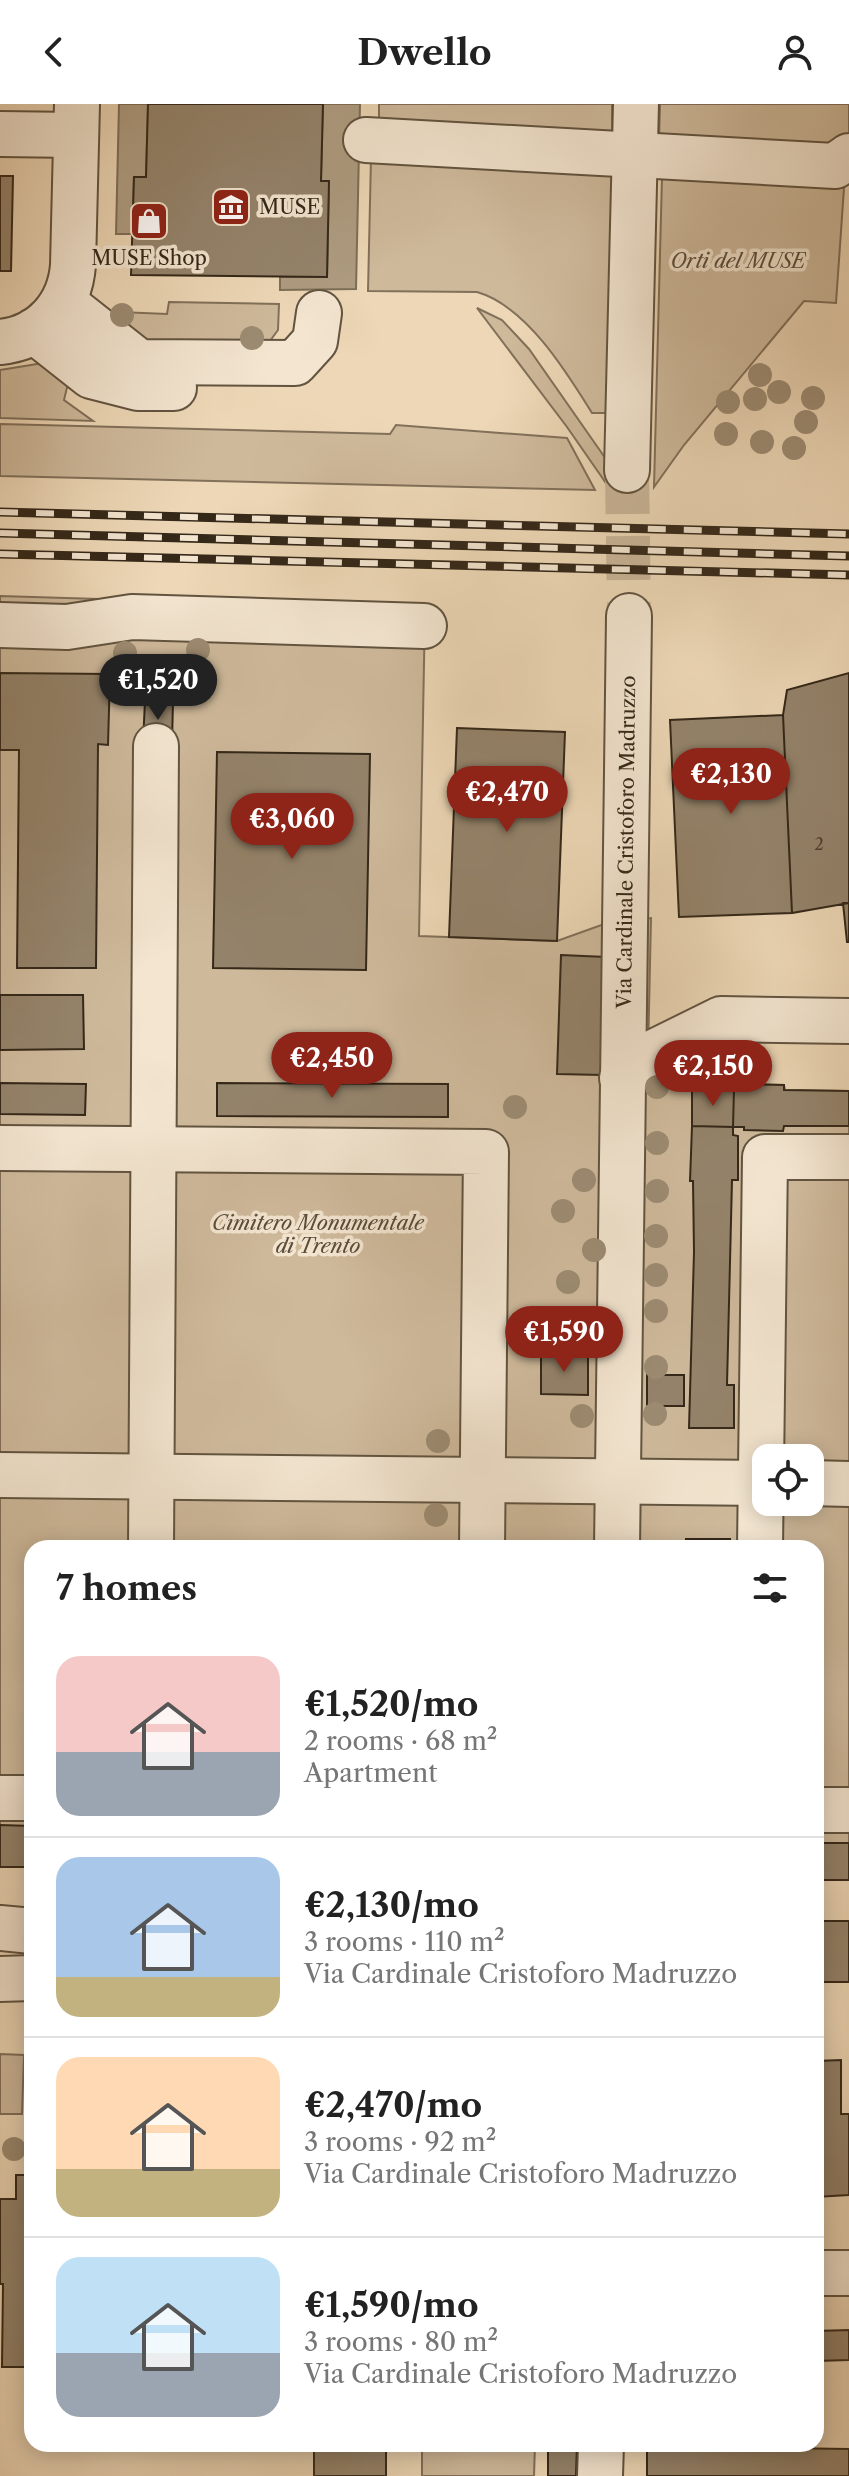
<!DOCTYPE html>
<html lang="en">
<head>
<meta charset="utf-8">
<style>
	:root { --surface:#fff; --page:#f2f2f2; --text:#222; --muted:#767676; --line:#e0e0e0; --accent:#8f2418 }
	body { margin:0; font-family:"Libre Caslon Text",serif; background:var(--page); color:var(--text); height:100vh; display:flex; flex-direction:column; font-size:30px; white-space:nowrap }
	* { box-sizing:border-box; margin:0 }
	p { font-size:26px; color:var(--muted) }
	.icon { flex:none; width:44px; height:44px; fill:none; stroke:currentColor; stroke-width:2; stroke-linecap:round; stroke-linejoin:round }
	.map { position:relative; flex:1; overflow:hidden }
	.details { position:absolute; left:24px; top:1436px; width:800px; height:912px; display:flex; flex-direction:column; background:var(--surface); border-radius:24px; box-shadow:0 4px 20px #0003 }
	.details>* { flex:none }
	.fabs { position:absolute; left:752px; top:1340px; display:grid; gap:16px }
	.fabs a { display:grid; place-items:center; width:72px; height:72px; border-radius:16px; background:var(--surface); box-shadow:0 4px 20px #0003; font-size:40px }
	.price { position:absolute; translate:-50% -68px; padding:0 18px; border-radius:28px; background:var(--accent); color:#fff; font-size:26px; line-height:52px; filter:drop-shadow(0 2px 4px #0008) }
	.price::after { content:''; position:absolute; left:50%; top:48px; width:24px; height:18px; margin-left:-12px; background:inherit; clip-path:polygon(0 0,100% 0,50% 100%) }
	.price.active { background:#222; color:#fff }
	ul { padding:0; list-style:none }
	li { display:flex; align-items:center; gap:24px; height:200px; padding:0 32px }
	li+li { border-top:2px solid var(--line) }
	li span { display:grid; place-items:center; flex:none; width:224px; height:160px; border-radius:24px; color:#555 }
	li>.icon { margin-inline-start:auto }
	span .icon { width:96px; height:96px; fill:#fffc; stroke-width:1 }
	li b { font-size:34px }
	h2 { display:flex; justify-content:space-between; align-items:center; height:96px; padding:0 32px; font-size:34px }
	header { display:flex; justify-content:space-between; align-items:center; height:104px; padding:0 32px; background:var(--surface); font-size:36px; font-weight:700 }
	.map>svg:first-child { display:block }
	.green { fill:#ceb99b; stroke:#81705a; stroke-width:2; fill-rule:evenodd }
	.water { fill:#ae9c81; stroke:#7d6e57; stroke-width:2 }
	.building { fill:#94836b; stroke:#342819; stroke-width:2 }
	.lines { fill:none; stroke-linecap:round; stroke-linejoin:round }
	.minor-tunnel { stroke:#c8b497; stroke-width:44; stroke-dasharray:44 22; stroke-linecap:butt }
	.minor-casing { stroke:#625440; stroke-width:48 }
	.minor { stroke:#f3e5d0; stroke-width:44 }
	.rail-casing { stroke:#342819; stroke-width:9 }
	.rail { stroke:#f3e5d0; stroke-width:6; stroke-dasharray:18; stroke-linecap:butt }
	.tree { fill:#9c8b72 }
	.labels { text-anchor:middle; stroke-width:7; stroke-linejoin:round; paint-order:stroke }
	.number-label { font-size:16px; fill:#4c3f2e }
	.poi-label { font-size:20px; fill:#342819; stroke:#f3e5d0; text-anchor:start }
	.park-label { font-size:20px; font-style:italic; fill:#5a4c3a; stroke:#f3e5d0 }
	.street-label { font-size:20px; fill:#342819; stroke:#f3e5d0 }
</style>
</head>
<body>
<header><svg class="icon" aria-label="back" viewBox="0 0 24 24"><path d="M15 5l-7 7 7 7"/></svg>Dwello<svg class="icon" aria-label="person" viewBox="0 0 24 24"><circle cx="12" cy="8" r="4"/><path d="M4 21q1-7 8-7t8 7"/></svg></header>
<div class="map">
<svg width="849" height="2372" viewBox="0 0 849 2372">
	<rect width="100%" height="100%" fill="#edd7b6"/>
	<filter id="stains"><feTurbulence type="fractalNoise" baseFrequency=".0025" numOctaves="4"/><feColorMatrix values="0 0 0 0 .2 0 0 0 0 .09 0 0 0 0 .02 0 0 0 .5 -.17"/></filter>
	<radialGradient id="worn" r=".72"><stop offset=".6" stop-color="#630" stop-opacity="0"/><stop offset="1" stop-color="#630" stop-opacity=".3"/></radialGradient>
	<path class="green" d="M 379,0 L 612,0 L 612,31 L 379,21 Z
		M 660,0 L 849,0 L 849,61 L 659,35 Z
		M 371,54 L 612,65 L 609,309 L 592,309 C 566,267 526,202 477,188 L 368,187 Z
		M 662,73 L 844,84 L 836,199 L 804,197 L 684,341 L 654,383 Z
		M 169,198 L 279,200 L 278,226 L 264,245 L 151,244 L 119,227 L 120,208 L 167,210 Z
		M 477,204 L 502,216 L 529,245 L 608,358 L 608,382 L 567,323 Z
		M 37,260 L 46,260 L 69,275 L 64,296 L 93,317 L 0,314 L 0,266 Z
		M 0,320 L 390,330 L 396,321 L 567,334 L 595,386 L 0,372 Z
		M 0,492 L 425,505 L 419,832 L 557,837 L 607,819 L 651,814 L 648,951 L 668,962 L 692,963 L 693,985 L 744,985 L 745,980 L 784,981 L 785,986 L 849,987 L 849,1776 L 816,1776 L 816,1444 L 32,1444 L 32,1763 L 0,1763 ZM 766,1354 L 810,1354 L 810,1398 L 766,1398 Z
		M 0,1950 L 24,1951 L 22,2010 L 0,2010 Z
		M 422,2340 L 535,2340 L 534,2372 L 422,2372 Z"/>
	<path class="water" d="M 119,0 L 148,0 L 146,73 L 134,73 L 132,130 L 116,130 Z
		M 323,0 L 360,0 L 356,185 L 280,186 L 280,173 L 327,173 L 329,78 L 321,77 Z"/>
	<path class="building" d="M 148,0 L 323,0 L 321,77 L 329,77 L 327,173 L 131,171 L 134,73 L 146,73 Z
		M 0,72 L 13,72 L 11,167 L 0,167 Z
		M 0,569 L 110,570 L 108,641 L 98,640 L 96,864 L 17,864 L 19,646 L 0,646 Z
		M 849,569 L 849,799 L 792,809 L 783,611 L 787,586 Z
		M 145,597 L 173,597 L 172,639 L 143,639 Z
		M 783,611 L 792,809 L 679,813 L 670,616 Z
		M 457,624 L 565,628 L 557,837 L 449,833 Z
		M 217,648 L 370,650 L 366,866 L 213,864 Z
		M 843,799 L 849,799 L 849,838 L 847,838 Z
		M 561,851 L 606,853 L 602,971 L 557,970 Z
		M 0,891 L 83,891 L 84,945 L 0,946 Z
		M 0,979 L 86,980 L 85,1011 L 0,1010 Z
		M 217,979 L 448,980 L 448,1013 L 217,1012 Z
		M 745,980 L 784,981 L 784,986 L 849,987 L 849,1022 L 784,1022 L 783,1027 L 744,1026 L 744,1023 L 733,1023 L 734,985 L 744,985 Z
		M 692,985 L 734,985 L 733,1023 L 692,1022 Z
		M 692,1022 L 733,1023 L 733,1031 L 738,1032 L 738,1076 L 732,1076 L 727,1281 L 734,1281 L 734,1324 L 689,1324 L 694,1148 L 693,1077 L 690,1077 Z
		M 541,1248 L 588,1249 L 588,1291 L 541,1290 Z
		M 647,1271 L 684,1271 L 684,1302 L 647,1302 Z
		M 686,1435 L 730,1435 L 730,1444 L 686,1444 Z
		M 494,1440 L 533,1441 L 533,1444 L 494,1444 Z
		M 0,1721 L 32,1722 L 32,1763 L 0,1763 Z
		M 816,1739 L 849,1739 L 849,1776 L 816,1776 Z
		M 816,1817 L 849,1817 L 849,1878 L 816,1878 Z
		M 841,1956 L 841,2010 L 849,2010 L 849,2091 L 816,2093 L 816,1957 Z
		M 16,2071 L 32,2071 L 32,2263 L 2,2263 L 3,2180 L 0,2180 L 0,2095 L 16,2095 Z
		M 849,2226 L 849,2256 L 816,2257 L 816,2227 Z
		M 314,2340 L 386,2340 L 386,2372 L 314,2372 Z
		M 548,2340 L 577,2340 L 576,2372 L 548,2372 Z
		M 647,2342 L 849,2345 L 849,2372 L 647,2372 Z"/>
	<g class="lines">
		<path class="minor-tunnel" d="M 627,366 L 629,512"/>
		<g class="minor-casing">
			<g id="minor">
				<path d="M 0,30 L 76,31"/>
				<path d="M 366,36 L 835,62 L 849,52"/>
				<path d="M 63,198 L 139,258 L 295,259 L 315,237 L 319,209"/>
				<path d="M 34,227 L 91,272 L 138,284 L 174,284"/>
				<path d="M 0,238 C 42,234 70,202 73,161 L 77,0"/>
				<path d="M 627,366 L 636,0"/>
				<path d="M 0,521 L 67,523 L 132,513 L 424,522"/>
				<path d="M 622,974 L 648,951 L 721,915 L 849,917"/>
				<path d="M 0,1044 L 486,1048 L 482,1444"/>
				<path d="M 0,1371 L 766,1379"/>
				<path d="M 810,1379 L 849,1380"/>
				<path d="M 151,1444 L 156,642"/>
				<path id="s1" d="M 617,1444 L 629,512"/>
				<path d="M 760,1444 L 765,1053 L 849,1053"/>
				<path d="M 0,1694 L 32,1694"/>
				<path d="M 816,1706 L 849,1706"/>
				<path d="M 0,1824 L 32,1827"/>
				<path d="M 0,1875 L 32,1874"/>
				<path d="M 816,2169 L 849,2169"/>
				<path d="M 600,2372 L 601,2340"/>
			</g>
		</g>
		<use href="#minor" class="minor"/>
		<g class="rail-casing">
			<path id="rail" d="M 0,408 L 849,430
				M 0,429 L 849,452
				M 0,450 L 849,471"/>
		</g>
		<use href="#rail" class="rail"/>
	</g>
	<g class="tree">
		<circle cx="122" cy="211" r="12"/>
		<circle cx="252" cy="234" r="12"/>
		<circle cx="760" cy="271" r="12"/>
		<circle cx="779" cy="288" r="12"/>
		<circle cx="813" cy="294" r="12"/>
		<circle cx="755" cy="295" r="12"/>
		<circle cx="728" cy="298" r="12"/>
		<circle cx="806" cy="318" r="12"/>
		<circle cx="726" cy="330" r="12"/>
		<circle cx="762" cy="338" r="12"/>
		<circle cx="794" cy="344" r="12"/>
		<circle cx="198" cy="546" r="12"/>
		<circle cx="125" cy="549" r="12"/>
		<circle cx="145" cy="570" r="12"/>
		<circle cx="683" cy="968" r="12"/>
		<circle cx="657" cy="983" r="12"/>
		<circle cx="515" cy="1003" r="12"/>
		<circle cx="657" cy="1039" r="12"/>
		<circle cx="584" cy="1076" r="12"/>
		<circle cx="657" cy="1087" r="12"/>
		<circle cx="563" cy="1107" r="12"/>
		<circle cx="656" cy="1132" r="12"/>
		<circle cx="594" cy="1146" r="12"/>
		<circle cx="656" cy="1171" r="12"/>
		<circle cx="568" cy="1178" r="12"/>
		<circle cx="656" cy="1207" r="12"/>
		<circle cx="590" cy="1227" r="12"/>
		<circle cx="656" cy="1263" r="12"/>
		<circle cx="655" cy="1310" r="12"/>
		<circle cx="582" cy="1312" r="12"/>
		<circle cx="438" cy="1337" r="12"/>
		<circle cx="436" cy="1411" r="12"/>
		<circle cx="14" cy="2045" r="12"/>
	</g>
	<defs>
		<g id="museum-square" transform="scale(2)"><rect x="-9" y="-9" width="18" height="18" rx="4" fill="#8f2418" stroke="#f3e5d0"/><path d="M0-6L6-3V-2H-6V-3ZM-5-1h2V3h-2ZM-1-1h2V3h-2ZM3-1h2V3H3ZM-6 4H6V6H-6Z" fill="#fff"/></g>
		<g id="shop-square" transform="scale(2)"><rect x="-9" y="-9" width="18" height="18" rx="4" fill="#8f2418" stroke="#f3e5d0"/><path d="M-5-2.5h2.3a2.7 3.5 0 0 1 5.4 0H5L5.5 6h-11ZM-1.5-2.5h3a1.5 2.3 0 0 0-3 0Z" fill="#fff"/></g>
	</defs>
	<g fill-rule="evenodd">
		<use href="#museum-square" x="231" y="103"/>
		<use href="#shop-square" x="149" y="117"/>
	</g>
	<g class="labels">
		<g class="number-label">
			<text x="819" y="746">2</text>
		</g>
		<g class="poi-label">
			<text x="259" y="110">MUSE</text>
			<text x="149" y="161" text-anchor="middle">MUSE Shop</text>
		</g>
		<g class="park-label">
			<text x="738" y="164">Orti del MUSE</text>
			<text x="318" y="1126">Cimitero Monumentale<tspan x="318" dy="23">di Trento</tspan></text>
		</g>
		<g class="street-label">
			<text dy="7" stroke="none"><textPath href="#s1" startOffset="706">Via Cardinale Cristoforo Madruzzo</textPath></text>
		</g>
	</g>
	<rect width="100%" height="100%" filter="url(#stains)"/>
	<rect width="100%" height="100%" fill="url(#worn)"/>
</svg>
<div class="fabs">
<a><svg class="icon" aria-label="locate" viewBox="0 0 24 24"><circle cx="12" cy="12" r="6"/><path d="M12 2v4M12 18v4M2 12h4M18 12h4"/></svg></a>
</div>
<b class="price active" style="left:158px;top:618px">€1,520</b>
<b class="price" style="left:731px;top:712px">€2,130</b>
<b class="price" style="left:507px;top:730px">€2,470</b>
<b class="price" style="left:292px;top:757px">€3,060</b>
<b class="price" style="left:332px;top:996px">€2,450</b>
<b class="price" style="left:713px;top:1004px">€2,150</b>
<b class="price" style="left:564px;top:1270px">€1,590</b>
<section class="details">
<h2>7 homes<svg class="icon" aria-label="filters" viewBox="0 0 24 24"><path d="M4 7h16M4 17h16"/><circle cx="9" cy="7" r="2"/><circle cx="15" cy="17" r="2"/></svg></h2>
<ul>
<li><span style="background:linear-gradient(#f6c9c9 60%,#9aa5b1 0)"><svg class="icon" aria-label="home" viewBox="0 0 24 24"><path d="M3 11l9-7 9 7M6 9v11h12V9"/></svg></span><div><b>€1,520/mo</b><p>2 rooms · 68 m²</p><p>Apartment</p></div></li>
<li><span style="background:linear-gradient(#a9c7e8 75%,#c2b280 0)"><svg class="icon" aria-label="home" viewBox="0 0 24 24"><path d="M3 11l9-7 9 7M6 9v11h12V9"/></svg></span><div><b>€2,130/mo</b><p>3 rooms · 110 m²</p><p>Via Cardinale Cristoforo Madruzzo</p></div></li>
<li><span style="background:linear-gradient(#ffd9b3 70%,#c2b280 0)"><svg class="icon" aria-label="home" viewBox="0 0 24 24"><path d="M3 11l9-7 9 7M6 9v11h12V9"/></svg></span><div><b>€2,470/mo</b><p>3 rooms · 92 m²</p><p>Via Cardinale Cristoforo Madruzzo</p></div></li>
<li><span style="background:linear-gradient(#bfe0f5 60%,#9aa5b1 0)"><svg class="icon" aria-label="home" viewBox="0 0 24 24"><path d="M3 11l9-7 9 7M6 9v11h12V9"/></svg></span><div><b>€1,590/mo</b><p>3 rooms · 80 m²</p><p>Via Cardinale Cristoforo Madruzzo</p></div></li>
</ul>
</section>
</div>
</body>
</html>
